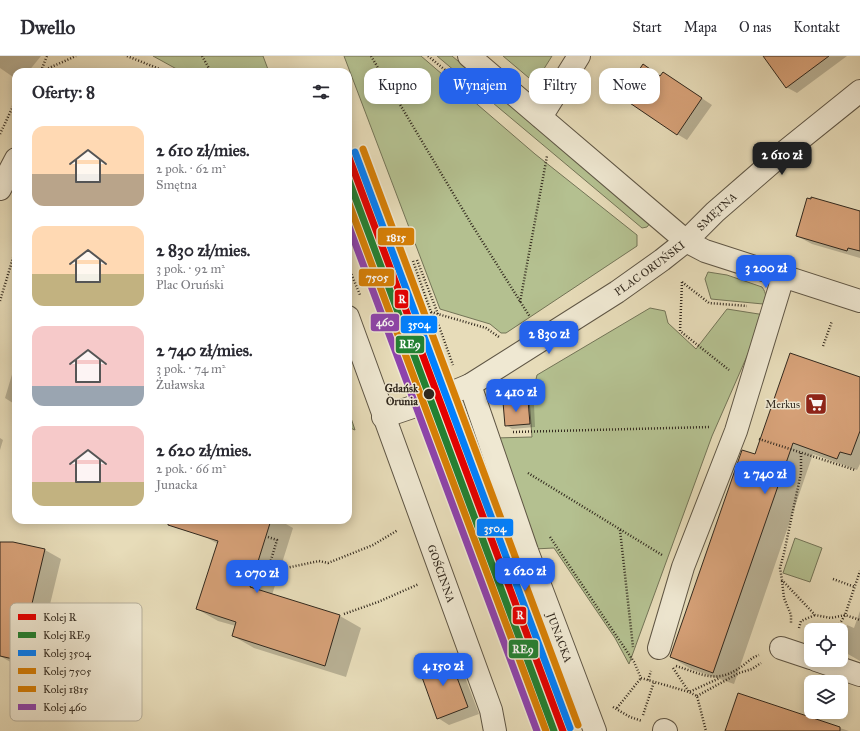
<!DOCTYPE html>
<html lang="pl">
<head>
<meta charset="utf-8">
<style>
	:root { --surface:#fff; --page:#f7f7f7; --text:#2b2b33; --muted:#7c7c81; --line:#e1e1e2; --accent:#2563eb }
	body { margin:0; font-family:"IM FELL Great Primer",serif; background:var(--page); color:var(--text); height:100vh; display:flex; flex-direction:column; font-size:15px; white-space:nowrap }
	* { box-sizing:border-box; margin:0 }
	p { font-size:13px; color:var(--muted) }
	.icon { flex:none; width:22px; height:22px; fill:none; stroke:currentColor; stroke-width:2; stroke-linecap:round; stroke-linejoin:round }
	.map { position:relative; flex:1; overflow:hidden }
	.drawer { position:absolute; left:12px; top:12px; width:340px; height:456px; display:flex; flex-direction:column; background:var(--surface); border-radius:12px; box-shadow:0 2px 10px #0003 }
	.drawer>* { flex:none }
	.banner { position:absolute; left:364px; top:12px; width:380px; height:36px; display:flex; gap:8px }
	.controls { position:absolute; left:804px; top:567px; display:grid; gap:8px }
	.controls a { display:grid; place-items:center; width:44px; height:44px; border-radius:8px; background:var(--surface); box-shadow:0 2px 10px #0003; font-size:20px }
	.price { position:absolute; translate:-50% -34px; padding:0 9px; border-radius:8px; background:var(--accent); color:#fff; font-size:13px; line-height:26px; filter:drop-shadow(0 1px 2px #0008) }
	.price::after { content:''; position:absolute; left:50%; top:24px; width:12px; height:9px; margin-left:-6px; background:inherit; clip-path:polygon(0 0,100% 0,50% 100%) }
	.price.active { background:#222; color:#fff }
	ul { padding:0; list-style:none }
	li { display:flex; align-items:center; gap:12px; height:100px; padding:0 20px }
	li span { display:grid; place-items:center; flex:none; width:112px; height:80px; border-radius:12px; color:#555 }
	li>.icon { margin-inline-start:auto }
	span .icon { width:48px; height:48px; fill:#fffc; stroke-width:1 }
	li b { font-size:17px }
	h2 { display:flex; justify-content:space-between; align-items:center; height:48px; padding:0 20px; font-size:17px }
	.pill { padding:0 14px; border-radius:12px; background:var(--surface); box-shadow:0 2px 10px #0003; font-size:14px; line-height:36px }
	.pill.active { background:var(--accent); color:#fff }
	header { display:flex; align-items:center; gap:24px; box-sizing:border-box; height:56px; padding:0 20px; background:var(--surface); border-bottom:1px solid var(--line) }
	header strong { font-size:19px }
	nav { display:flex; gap:22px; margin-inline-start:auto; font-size:14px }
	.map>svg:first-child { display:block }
	.green { fill:#b4c090; stroke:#737457 }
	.shadow { fill:#0003 }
	.building { fill:#d6a178; stroke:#32291e }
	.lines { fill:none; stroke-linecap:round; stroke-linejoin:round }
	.minor-casing { stroke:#5f5645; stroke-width:24 }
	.path { stroke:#32291e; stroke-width:2.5; stroke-dasharray:1 2; stroke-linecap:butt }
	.minor { stroke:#efe8d2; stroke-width:22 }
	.rail-1-casing { stroke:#efe8d2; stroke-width:10 }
	.rail-2-casing { stroke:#efe8d2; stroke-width:10 }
	.rail-3-casing { stroke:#efe8d2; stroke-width:10 }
	.rail-4-casing { stroke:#efe8d2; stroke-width:10 }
	.rail-5-casing { stroke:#efe8d2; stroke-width:10 }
	.rail-6-casing { stroke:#efe8d2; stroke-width:10 }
	.rail-1 { stroke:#e50000; stroke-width:7 }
	.rail-2 { stroke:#238132; stroke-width:7 }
	.rail-3 { stroke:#0080ff; stroke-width:7 }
	.rail-4 { stroke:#d67f06; stroke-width:7 }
	.rail-5 { stroke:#d67f06; stroke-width:7 }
	.rail-6 { stroke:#8e44ad; stroke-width:7 }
	.stop-dot { fill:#32291e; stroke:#efe8d2; stroke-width:1.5 }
	.labels { text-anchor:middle; stroke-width:3; stroke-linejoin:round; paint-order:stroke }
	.street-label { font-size:11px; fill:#32291e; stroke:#efe8d2 }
	.stop-label { font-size:11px; font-weight:bold; fill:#32291e; stroke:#efe8d2; text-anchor:end }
	.poi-label { font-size:11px; fill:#32291e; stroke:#efe8d2; text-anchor:end }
	.key { fill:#efe8d2; stroke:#b6af9c; stroke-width:1 }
	.key-label { font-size:11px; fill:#32291e }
	.line-badge { stroke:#efe8d2; stroke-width:1.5 }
	.badge-label { font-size:11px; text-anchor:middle; font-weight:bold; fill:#fff }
</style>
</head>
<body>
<header>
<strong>Dwello</strong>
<nav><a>Start</a><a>Mapa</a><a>O nas</a><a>Kontakt</a></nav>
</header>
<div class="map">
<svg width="860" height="675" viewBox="0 0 860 675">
	<rect width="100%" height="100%" fill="#e7dcb9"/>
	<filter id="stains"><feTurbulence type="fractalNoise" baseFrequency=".005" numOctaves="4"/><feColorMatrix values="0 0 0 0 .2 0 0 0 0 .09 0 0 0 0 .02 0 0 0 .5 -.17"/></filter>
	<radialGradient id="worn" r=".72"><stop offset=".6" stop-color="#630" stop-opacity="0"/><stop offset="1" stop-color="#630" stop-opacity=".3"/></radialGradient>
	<path class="green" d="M 153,0 L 263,0 L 269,16 L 182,16 Z
		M 344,0 L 421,0 L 535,98 L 637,179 L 637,190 L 506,277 L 501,277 L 490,268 L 440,253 Z
		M 437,0 L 452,0 L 651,166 L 647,171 L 642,172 Z
		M 503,0 L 552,0 L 535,27 Z
		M 708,216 L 727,219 L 762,231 C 767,238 766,241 763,248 L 711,243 L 705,223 Z
		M 650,252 L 665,255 L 668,267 L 696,293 L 727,253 L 765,259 L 712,380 L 629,608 L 615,582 L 554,492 L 534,493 L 495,382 L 532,381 L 529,343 L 532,340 L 537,319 Z
		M 348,353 L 355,374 L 348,371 Z
		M 795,482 L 822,492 L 810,526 L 783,517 Z"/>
	<path class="shadow" d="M 0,0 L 41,0 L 28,16 L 16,16 L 16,23 L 0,12 Z
		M 769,0 L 847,0 L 797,37 L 786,31 Z
		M 654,16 L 661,21 L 673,23 L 712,49 L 687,84 L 677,78 Z
		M 860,156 L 860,202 L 812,188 L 797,180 Z
		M 16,305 L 16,349 L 5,342 Z
		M 860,322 L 860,408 L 857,414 L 813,398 L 734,628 L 691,613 L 671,601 L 755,400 Z
		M 528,345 L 534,348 L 535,371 L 512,373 L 506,369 L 504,347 Z
		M 0,382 L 3,384 L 0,394 Z
		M 206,464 L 279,464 L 293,472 L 272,539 L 340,560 L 361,572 L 346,621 L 254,592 L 233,580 L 236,570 L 218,565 L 197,553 L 218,488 L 202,479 Z
		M 0,487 L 45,494 L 61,503 L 46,565 L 49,567 L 38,613 L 14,608 L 0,600 Z
		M 860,555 L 860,605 L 841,594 L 841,589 L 847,569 L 854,572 Z
		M 449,601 L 460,608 L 479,658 L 449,669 L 438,662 Z
		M 738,638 L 849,675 L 726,675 Z"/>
	<path class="building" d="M 763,0 L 829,0 L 786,32 Z
		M 643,8 L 660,20 L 663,16 L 702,42 L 677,79 L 621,41 Z
		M 811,141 L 860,155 L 860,195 L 848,192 L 847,195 L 796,180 L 807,142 L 811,143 Z
		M 790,297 L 860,321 L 860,375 L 851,399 L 840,396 L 837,403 L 793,387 L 713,617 L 670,601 L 742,394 L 755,398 Z
		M 528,344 L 530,368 L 505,370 L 503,346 Z
		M 168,464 L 271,464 L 250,531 L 340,559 L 325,610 L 232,580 L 236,566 L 196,553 L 218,485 L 168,469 Z
		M 0,486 L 13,486 L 45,493 L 30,556 L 33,557 L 22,605 L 0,600 Z
		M 449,600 L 468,651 L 437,663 L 418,610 Z
		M 738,637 L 840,671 L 840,675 L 725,675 Z"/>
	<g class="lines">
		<g class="minor-casing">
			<g id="minor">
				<path d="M 469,0 L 686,185 L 705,195 L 860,245"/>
				<path d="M 541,61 L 579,0"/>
				<path d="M 0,133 L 16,103"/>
				<path id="s1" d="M 348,261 L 491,654 L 495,675"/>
				<path id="s2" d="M 470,329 L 527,495 L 595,675"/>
				<path id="s3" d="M 383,361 L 439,342 L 470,329 L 617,236 L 662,204 L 686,185 L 715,156 L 783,97 L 860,35"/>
				<path d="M 659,592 L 683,511 L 736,375 L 783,221"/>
				<path d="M 781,592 L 811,602"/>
				<path d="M 816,604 L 860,619"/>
				<path d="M 664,674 L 666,675"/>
			</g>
		</g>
		<path class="path" d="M 127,0 L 167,16
			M 202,0 L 211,16
			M 371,0 L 472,169 L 530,261
			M 428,0 L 450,18
			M 41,15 L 47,0
			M 40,16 L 76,0
			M 0,78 L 16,44
			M 417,204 L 438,258
			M 413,205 L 431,256 L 486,272 L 499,281
			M 348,210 L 360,239
			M 682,226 L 680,275 L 729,314
			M 682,226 L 709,247 L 747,250
			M 0,245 L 16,192
			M 520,246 L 547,100
			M 431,256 L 439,270 L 453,309
			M 823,290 L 832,265
			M 513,376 L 710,371
			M 759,383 L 855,414
			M 801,397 L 801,417 L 784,497 L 780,512 L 782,524 L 815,559 L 831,562 L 845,559 L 860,564
			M 528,417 L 662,499
			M 620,474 L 633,591
			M 268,481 L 277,484 L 268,514 L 272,515 L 319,505 L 328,507 L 373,489 L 398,474
			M 550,481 L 634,606 L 641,622 L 689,636 L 697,640 L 706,675
			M 833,523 L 855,531
			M 782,525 L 784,542 L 791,559 L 791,568
			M 344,558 L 378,546 L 419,528
			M 799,572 L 801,565 L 815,559
			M 838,574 L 839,569 L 845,559 L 860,515
			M 676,610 C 700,617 714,628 738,613 C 745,609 750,602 759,599
			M 673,612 L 689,636 L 720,622
			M 648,624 L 651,615
			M 697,640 L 739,617 L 752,613 L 761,607
			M 613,651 L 630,661 L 642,665
			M 617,652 L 641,622
			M 643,659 L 654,626"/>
		<use href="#minor" class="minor"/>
		<g class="rail-1-casing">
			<path id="rail-1" d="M 348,99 L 563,675"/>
		</g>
		<g class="rail-2-casing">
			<path id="rail-2" d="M 348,122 L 554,675"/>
		</g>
		<g class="rail-3-casing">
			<path id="rail-3" d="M 355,96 L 570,672"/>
		</g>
		<g class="rail-4-casing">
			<path id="rail-4" d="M 348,145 L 546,675"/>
		</g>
		<g class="rail-5-casing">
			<path id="rail-5" d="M 363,93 L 578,669"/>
		</g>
		<g class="rail-6-casing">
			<path id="rail-6" d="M 348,168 L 537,675"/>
		</g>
		<use href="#rail-1" class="rail-1"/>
		<use href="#rail-2" class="rail-2"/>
		<use href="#rail-3" class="rail-3"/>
		<use href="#rail-4" class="rail-4"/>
		<use href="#rail-5" class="rail-5"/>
		<use href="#rail-6" class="rail-6"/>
	</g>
	<defs>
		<g id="supermarket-square" transform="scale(1.15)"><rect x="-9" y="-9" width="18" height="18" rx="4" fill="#8f2418" stroke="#efe8d2"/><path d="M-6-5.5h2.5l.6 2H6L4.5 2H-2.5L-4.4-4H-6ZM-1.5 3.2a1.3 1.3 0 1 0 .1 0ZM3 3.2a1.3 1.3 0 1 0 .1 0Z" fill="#fff"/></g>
	</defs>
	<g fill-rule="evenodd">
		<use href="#supermarket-square" x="816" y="348"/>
	</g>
	<circle class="stop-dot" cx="429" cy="338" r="6"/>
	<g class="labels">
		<g class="street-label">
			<text dy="4" stroke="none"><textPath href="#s3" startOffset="395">SMĘTNA</textPath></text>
			<text dy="4" stroke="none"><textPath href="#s3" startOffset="307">PLAC ORUŃSKI</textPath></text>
			<text dy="4" stroke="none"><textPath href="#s1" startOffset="273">GOŚCINNA</textPath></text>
			<text dy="4" stroke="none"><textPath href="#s2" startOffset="268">JUNACKA</textPath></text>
		</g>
		<g class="stop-label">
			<text x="418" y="336">Gdańsk<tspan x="418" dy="13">Orunia</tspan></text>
		</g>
		<g class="poi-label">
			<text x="800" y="352">Merkus</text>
		</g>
	</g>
	<rect x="10" y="547" width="132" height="118" rx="6" class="key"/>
	<rect x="18" y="558" width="18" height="6" fill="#e50000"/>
	<rect x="18" y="576" width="18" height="6" fill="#238132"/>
	<rect x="18" y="594" width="18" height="6" fill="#0080ff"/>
	<rect x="18" y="612" width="18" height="6" fill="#d67f06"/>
	<rect x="18" y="630" width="18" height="6" fill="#d67f06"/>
	<rect x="18" y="648" width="18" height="6" fill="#8e44ad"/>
	<g class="key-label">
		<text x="43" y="565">Kolej R</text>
		<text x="43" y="583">Kolej RE9</text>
		<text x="43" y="601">Kolej 3504</text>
		<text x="43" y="619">Kolej 7505</text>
		<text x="43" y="637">Kolej 1815</text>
		<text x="43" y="655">Kolej 460</text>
	</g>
	<g class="line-badge">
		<rect x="377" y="171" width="38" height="19" rx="4" fill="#d67f06"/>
		<rect x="358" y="212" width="37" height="19" rx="4" fill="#d67f06"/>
		<rect x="394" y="233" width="15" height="20" rx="4" fill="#e50000"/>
		<rect x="370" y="257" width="30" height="19" rx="4" fill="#8e44ad"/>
		<rect x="400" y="259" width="38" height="19" rx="4" fill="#0080ff"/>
		<rect x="395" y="279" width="30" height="19" rx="4" fill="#238132"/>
		<rect x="476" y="462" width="38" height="19" rx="4" fill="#0080ff"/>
		<rect x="512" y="550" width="15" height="19" rx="4" fill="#e50000"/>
		<rect x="508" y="583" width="31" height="20" rx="4" fill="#238132"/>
	</g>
	<g class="badge-label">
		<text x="396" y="185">1815</text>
		<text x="377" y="225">7505</text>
		<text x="402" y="247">R</text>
		<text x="385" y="270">460</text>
		<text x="419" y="272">3504</text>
		<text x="410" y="292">RE9</text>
		<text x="495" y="476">3504</text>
		<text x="520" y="563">R</text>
		<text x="523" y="597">RE9</text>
	</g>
	<rect width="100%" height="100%" filter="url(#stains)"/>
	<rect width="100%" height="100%" fill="url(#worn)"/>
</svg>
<div class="controls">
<a><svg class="icon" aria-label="locate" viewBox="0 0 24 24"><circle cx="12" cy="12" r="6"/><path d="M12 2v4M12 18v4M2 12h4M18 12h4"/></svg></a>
<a><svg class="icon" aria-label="layers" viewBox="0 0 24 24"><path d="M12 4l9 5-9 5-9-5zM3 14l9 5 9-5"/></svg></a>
</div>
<b class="price active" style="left:782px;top:120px">2 610 zł</b>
<b class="price" style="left:766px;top:233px">3 200 zł</b>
<b class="price" style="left:549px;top:299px">2 830 zł</b>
<b class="price" style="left:516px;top:357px">2 410 zł</b>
<b class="price" style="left:765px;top:439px">2 740 zł</b>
<b class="price" style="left:525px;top:536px">2 620 zł</b>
<b class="price" style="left:257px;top:538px">2 070 zł</b>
<b class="price" style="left:443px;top:631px">4 150 zł</b>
<div class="banner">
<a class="pill">Kupno</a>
<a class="pill active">Wynajem</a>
<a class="pill">Filtry</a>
<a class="pill">Nowe</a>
</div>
<section class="drawer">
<h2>Oferty: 8<svg class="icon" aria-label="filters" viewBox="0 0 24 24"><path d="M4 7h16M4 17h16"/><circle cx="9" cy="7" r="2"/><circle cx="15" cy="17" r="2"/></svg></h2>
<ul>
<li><span style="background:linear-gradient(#ffd9b3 60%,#b9a48a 0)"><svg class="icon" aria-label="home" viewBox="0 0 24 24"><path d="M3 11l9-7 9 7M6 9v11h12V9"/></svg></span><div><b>2 610 zł/mies.</b><p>2 pok. · 62 m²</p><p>Smętna</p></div></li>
<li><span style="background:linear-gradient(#ffd9b3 60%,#c2b280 0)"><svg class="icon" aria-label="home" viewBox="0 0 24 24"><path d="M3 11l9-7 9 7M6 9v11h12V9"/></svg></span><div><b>2 830 zł/mies.</b><p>3 pok. · 92 m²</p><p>Plac Oruński</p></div></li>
<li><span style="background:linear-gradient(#f6c9c9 75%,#9aa5b1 0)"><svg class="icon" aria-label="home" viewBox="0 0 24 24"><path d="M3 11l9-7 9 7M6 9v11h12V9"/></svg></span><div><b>2 740 zł/mies.</b><p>3 pok. · 74 m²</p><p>Żuławska</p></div></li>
<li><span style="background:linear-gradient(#f6c9c9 70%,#c2b280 0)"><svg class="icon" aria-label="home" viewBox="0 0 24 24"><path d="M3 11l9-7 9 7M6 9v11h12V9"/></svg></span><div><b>2 620 zł/mies.</b><p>2 pok. · 66 m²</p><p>Junacka</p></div></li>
</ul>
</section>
</div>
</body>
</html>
